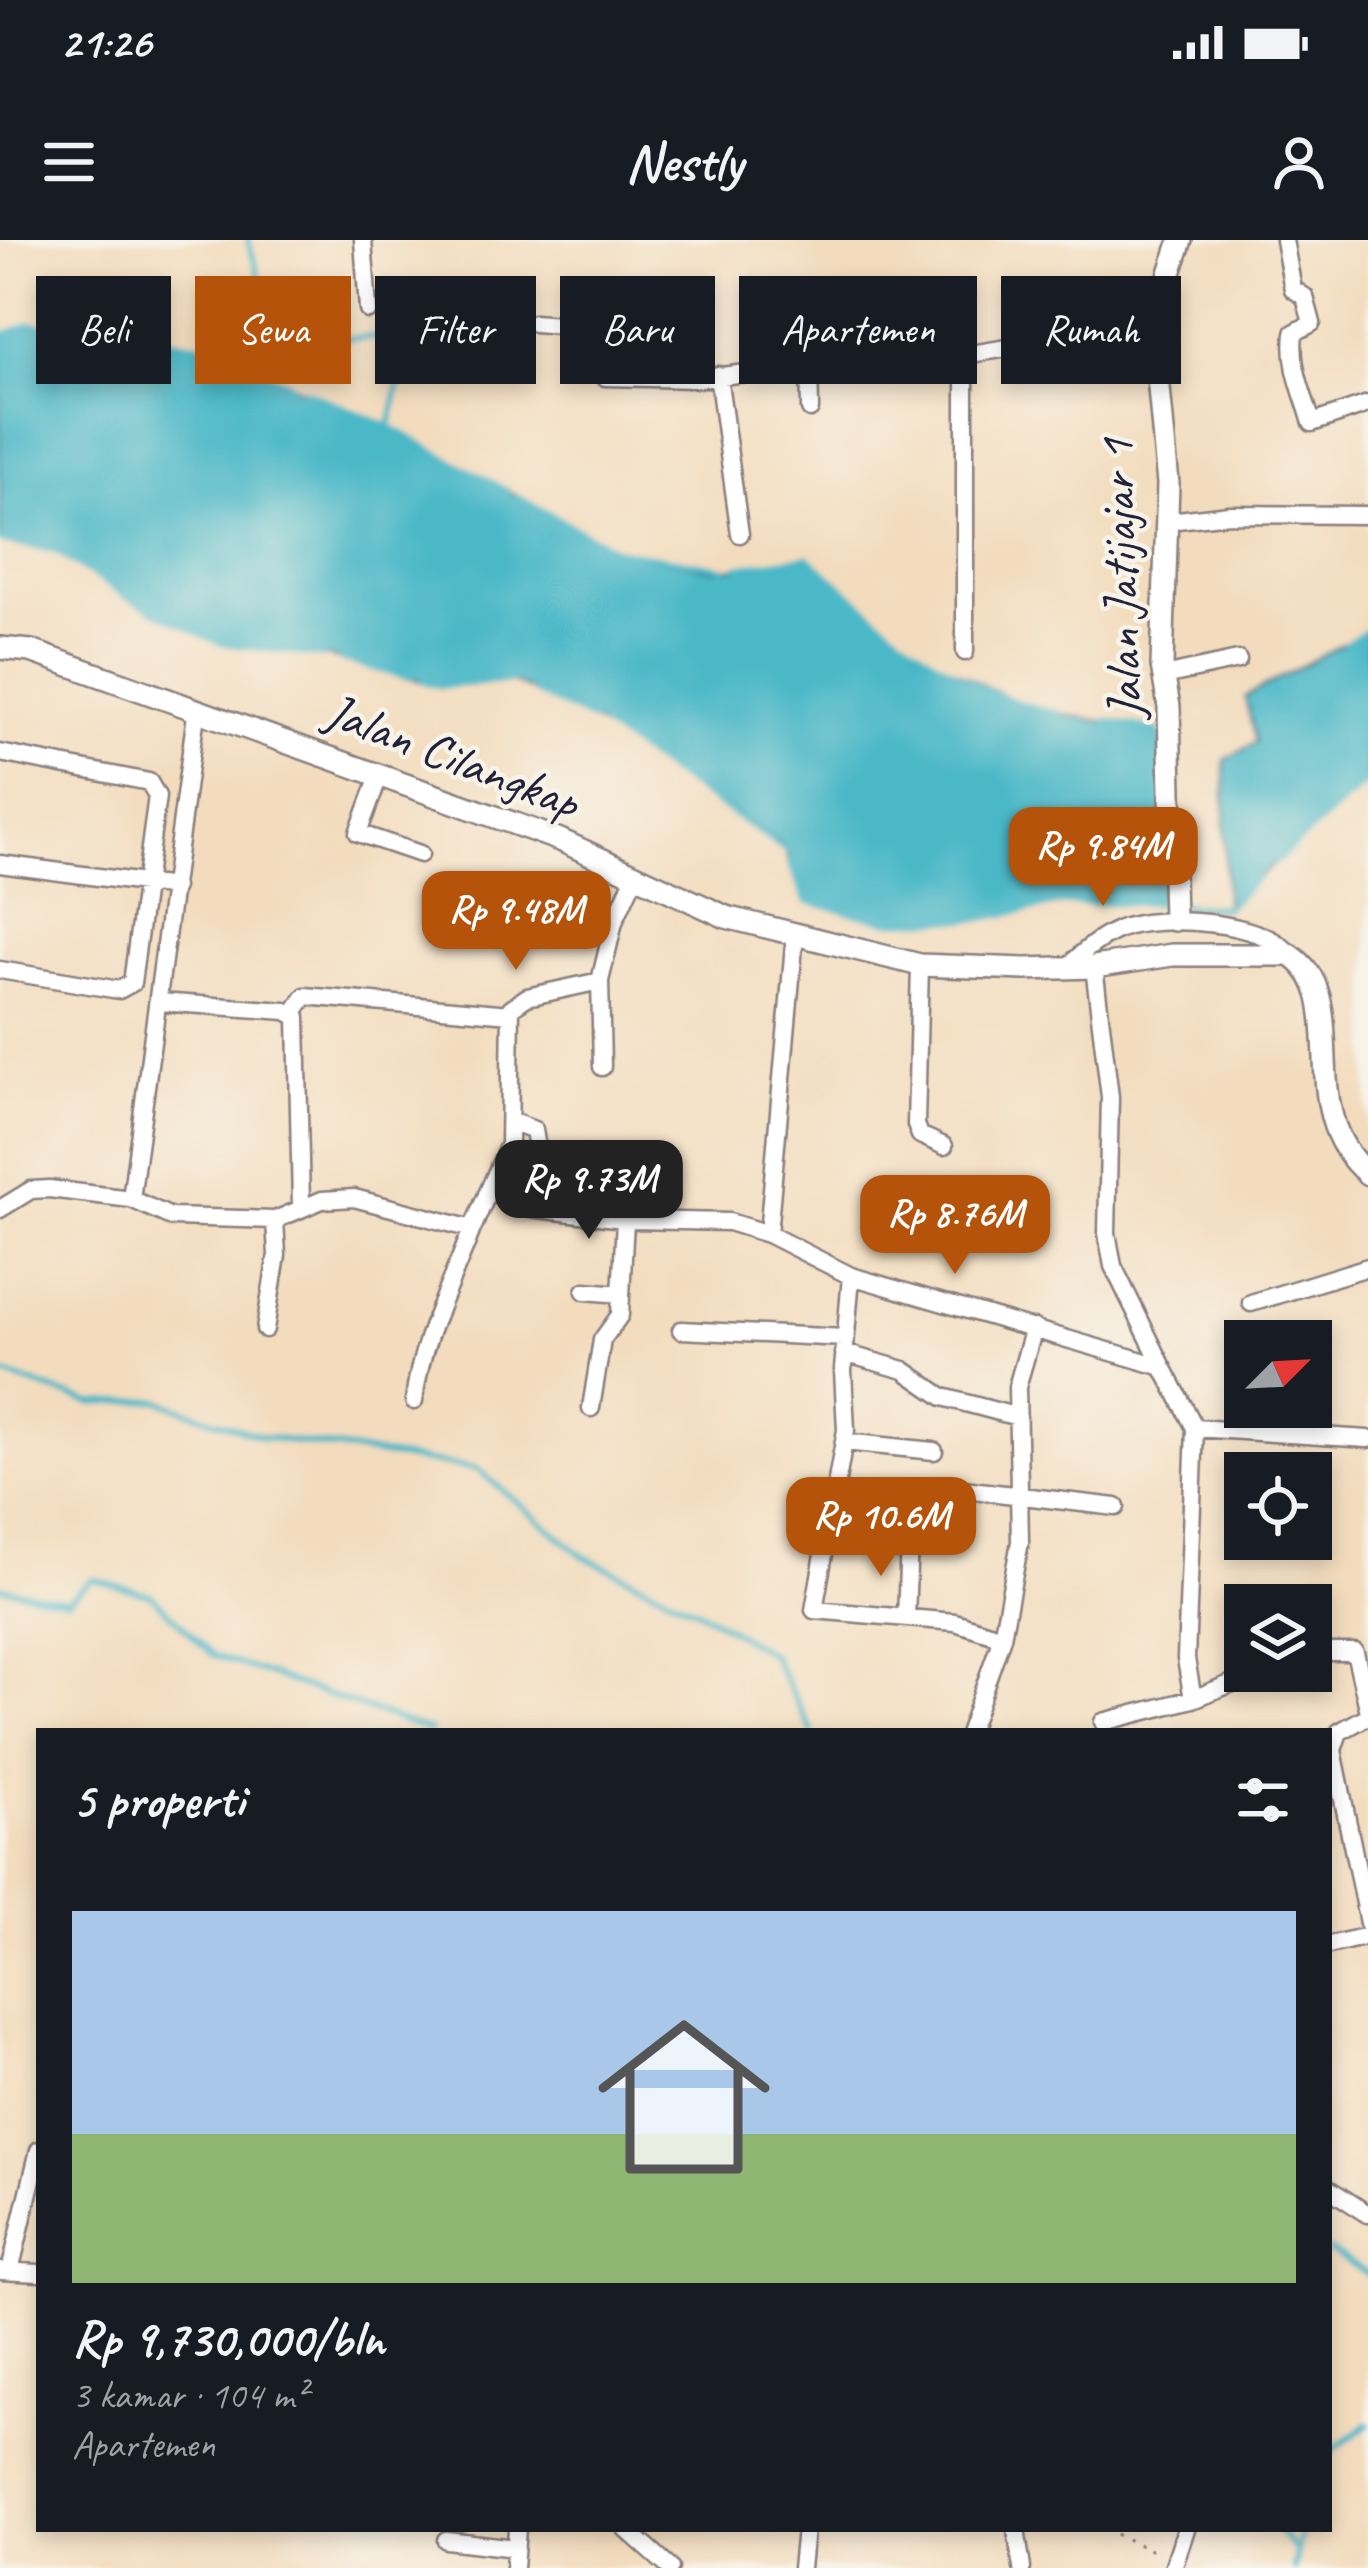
<!DOCTYPE html>
<html lang="id">
<head>
<meta charset="utf-8">
<style>
	:root { --surface:#171b24; --page:#242831; --text:#f1f3f6; --muted:#9ea1a6; --accent:#b45309 }
	body { margin:0; font-family:Caveat,sans-serif; background:var(--page); color:var(--text); height:100vh; display:flex; flex-direction:column; font-size:45px; white-space:nowrap }
	* { box-sizing:border-box; margin:0 }
	p { font-size:39px; color:var(--muted) }
	.icon { flex:none; width:66px; height:66px; fill:none; stroke:currentColor; stroke-width:2; stroke-linecap:round; stroke-linejoin:round }
	.map { position:relative; flex:1; overflow:hidden }
	.drawer { position:absolute; left:36px; top:1488px; width:1296px; height:804px; display:flex; flex-direction:column; background:var(--surface); border-radius:0px; box-shadow:0 6px 18px #0003 }
	.drawer>* { flex:none }
	.banner { position:absolute; left:36px; top:36px; width:1296px; height:108px; display:flex; gap:24px }
	.needle { width:78px; rotate:66deg }
	.buttons { position:absolute; left:1224px; top:1080px; display:grid; gap:24px }
	.buttons a { display:grid; place-items:center; width:108px; height:108px; border-radius:0px; background:var(--surface); box-shadow:0 6px 18px #0003; font-size:60px }
	.price { position:absolute; translate:-50% -102px; padding:0 27px; border-radius:24px; background:var(--accent); color:#fff; font-size:39px; line-height:78px; filter:drop-shadow(0 3px 6px #0008) }
	.price::after { content:''; position:absolute; left:50%; top:72px; width:36px; height:27px; margin-left:-18px; background:inherit; clip-path:polygon(0 0,100% 0,50% 100%) }
	.price.active { background:#222; color:#fff }
	ul { padding:0; list-style:none }
	li { display:grid; align-content:center; gap:24px; height:636px; padding:0 36px }
	li span { display:grid; place-items:center; height:372px; border-radius:0px; color:#555 }
	li>.icon { margin-inline-start:auto }
	span .icon { width:216px; height:216px; fill:#fffc; stroke-width:1 }
	li b { font-size:51px }
	h2 { display:flex; justify-content:space-between; align-items:center; height:144px; padding:0 36px; font-size:51px }
	.chip { padding:0 42px; border-radius:0px; background:var(--surface); box-shadow:0 6px 18px #0003; font-size:42px; line-height:108px }
	.chip.active { background:var(--accent); color:#fff }
	.status { display:flex; justify-content:space-between; align-items:center; height:84px; padding:0 60px; background:var(--surface); direction:ltr }
	.status svg { height:33px; fill:currentColor }
	header { display:flex; justify-content:space-between; align-items:center; height:156px; padding:0 36px; background:var(--surface); font-size:54px; font-weight:600 }
	.map>svg:first-child { display:block }
	.water { fill:#4cb8c8; stroke:#376d82; stroke-width:3 }
	.lines { fill:none; stroke-linecap:round; stroke-linejoin:round }
	.stream { stroke:#4cb8c8; stroke-width:6 }
	.service-casing { stroke:#8a7f7c; stroke-width:14 }
	.minor-casing { stroke:#8a7f7c; stroke-width:21 }
	.tertiary-casing { stroke:#8a7f7c; stroke-width:26 }
	.path { stroke:#8a7f7c; stroke-width:3; stroke-dasharray:3 9; stroke-linecap:butt }
	.service { stroke:#fff; stroke-width:9 }
	.minor { stroke:#fff; stroke-width:16 }
	.tertiary { stroke:#fff; stroke-width:21 }
	.labels { text-anchor:middle; stroke-width:9; stroke-linejoin:round; paint-order:stroke }
	.street-label { font-size:51px; fill:#22223b; stroke:#f7f3e8 }
</style>
</head>
<body>
<div class="status"><b>21:26</b><svg viewBox="0 0 49 12"><path d="M0 12V9h3v3zM5 12V6h3v6zM10 12V3h3v9zM15 12V0h3v12zM26 1h20v11H26zM47 4h2v5h-2z"/></svg></div>
<header><svg class="icon" aria-label="menu" viewBox="0 0 24 24"><path d="M4 6h16M4 12h16M4 18h16"/></svg>Nestly<svg class="icon" aria-label="person" viewBox="0 0 24 24"><circle cx="12" cy="8" r="4"/><path d="M4 21q1-7 8-7t8 7"/></svg></header>
<div class="map">
<svg width="1368" height="2328" viewBox="0 0 1368 2328">
	<rect width="100%" height="100%" fill="#f7f3e8"/>
	<filter id="ink" filterUnits="userSpaceOnUse"><feTurbulence type="fractalNoise" baseFrequency=".00833" numOctaves="2"/><feDisplacementMap in="SourceGraphic" scale="24" xChannelSelector="R" yChannelSelector="G"/><feConvolveMatrix kernelMatrix="1 2 1 2 8 2 1 2 1" color-interpolation-filters="sRGB"/></filter>
	<filter id="wash" filterUnits="userSpaceOnUse"><feTurbulence type="fractalNoise" baseFrequency=".004" numOctaves="4" result="noise"/><feDisplacementMap in="SourceGraphic" scale="48" xChannelSelector="R" yChannelSelector="G"/><feGaussianBlur stdDeviation="2.7" result="paint"/><feColorMatrix in="noise" values="0 0 0 0 0 0 0 0 0 0 0 0 0 0 0 0 0 1.4 0 .05"/><feComposite in="paint" operator="in"/></filter>
	<g filter="url(#wash)">
		<rect width="100%" height="100%" fill="#f3dcbd"/>
		<path class="water" d="M 31,84 L 197,104 L 390,187 L 616,310 L 715,330 L 808,317 L 918,411 L 1028,468 L 1158,491 L 1165,519 L 1162,663 L 1064,663 L 979,679 L 888,681 L 806,661 L 782,604 L 574,469 L 507,440 L 441,446 L 328,417 L 220,403 L 123,355 L 54,310 L 0,301 L 0,96 Z
			M 1368,390 L 1368,540 L 1225,668 L 1225,520 L 1256,502 L 1245,457 Z"/>
		<g class="lines">
			<path class="stream" d="M 248,0 L 262,47 L 303,101 L 409,95 L 390,187
				M 123,95 L 197,104 L 292,145
				M 0,96 L 31,84 L 109,93
				M 304,150 L 390,187 L 507,251
				M 519,258 L 616,310 L 724,328
				M 0,301 L 54,310 L 123,355 L 220,403 L 323,416
				M 738,327 L 808,317 C 881,380 960,457 1059,473
				M 1346,404 L 1368,390
				M 342,420 L 410,438
				M 423,441 L 441,446 L 511,441
				M 534,452 L 592,480
				M 1107,481 L 1158,491 L 1161,503
				M 603,487 L 785,610
				M 1276,622 L 1368,540
				M 790,623 L 806,661 L 888,681 L 979,679 L 1064,663 L 1167,663
				M 1180,665 L 1225,668 L 1257,638
				M 0,1133 L 91,1163 L 156,1160 L 263,1197 L 477,1229 L 583,1316 L 698,1370 L 772,1415 L 812,1491
				M 0,1347 L 67,1360 L 92,1339 L 151,1355 L 213,1415 L 430,1491
				M 1329,2011 L 1368,2034
				M 1329,2213 L 1368,2184
				M 1276,2289 L 1297,2311
				M 1294,2328 L 1302,2289"/>
		</g>
	</g>
	<g filter="url(#ink)">
		<g class="lines">
			<g class="service-casing">
				<path id="service" d="M 895,58 L 899,114"/>
			</g>
			<g class="minor-casing">
				<path id="minor" d="M 363,0 L 368,70
					M 1284,0 L 1293,49 L 1305,57 L 1312,83 L 1294,93 C 1290,127 1303,152 1312,183 L 1368,164
					M 534,83 L 606,89 L 605,137 L 697,139 L 899,114 L 965,115 L 1153,84
					M 965,115 L 965,412
					M 809,122 L 810,169
					M 718,135 L 740,294
					M 1169,281 L 1229,274 L 1368,275
					M 1164,436 L 1238,420
					M 0,513 L 149,542 L 157,556 L 132,743 L 119,750 L 0,730
					M 380,534 L 358,593 L 420,614
					M 0,624 L 174,647
					M 920,725 L 916,885 L 920,895 L 944,906
					M 1067,728 C 1081,713 1101,697 1120,689 C 1159,674 1265,680 1290,715
					M 600,741 L 602,827
					M 159,762 L 286,771 L 297,777 L 301,967
					M 293,774 L 305,756 L 510,774
					M 513,882 L 534,890 L 538,914 L 529,968 L 632,980 L 729,982 L 768,994 L 851,1036 L 1163,1127 L 1113,1026 L 1107,993 L 1110,857 L 1094,727
					M 131,959 L 196,474
					M 0,969 L 31,950 L 49,949 L 131,959 L 171,977 L 275,980 L 322,960 L 354,958 L 472,989 L 509,904 L 511,768 L 527,757 L 600,741 L 614,682 L 634,638
					M 768,994 L 795,694
					M 851,1036 L 843,1130 L 846,1190 L 814,1370 L 955,1382 L 1002,1397
					M 585,1051 L 621,1054
					M 1251,1063 L 1368,1027
					M 265,1089 L 277,1015 L 275,980
					M 681,1090 L 845,1098
					M 844,1113 L 904,1130 L 943,1157 L 1018,1177
					M 1163,1127 L 1195,1188 L 1186,1419 L 1193,1459
					M 414,1161 C 421,1098 450,1047 472,989
					M 591,1168 L 602,1100 L 620,1075 L 625,980
					M 1195,1188 L 1368,1199
					M 844,1202 L 934,1211
					M 954,1248 L 1116,1267
					M 906,1378 L 909,1301
					M 1311,1412 L 1355,1412 L 1368,1468
					M 1368,1476 L 1339,1492 L 1333,1510 L 1368,1683
					M 1103,1482 L 1193,1459 L 1262,1431
					M 969,1491 L 1002,1397 L 1020,1302 L 1017,1147 L 1034,1088
					M 1329,1705 L 1368,1696
					M 1329,1949 L 1368,1974
					M 1,2031 L 39,2033
					M 10,2031 L 39,1910
					M 626,2289 L 670,2328
					M 1016,2289 L 1022,2328
					M 446,2300 L 515,2308
					M 514,2328 L 517,2289
					M 801,2328 L 805,2289
					M 1173,2328 L 1186,2289"/>
			</g>
			<g class="tertiary-casing">
				<path id="tertiary" d="M 0,408 L 31,411 L 560,600 L 726,677 L 920,725 L 1025,729 L 1094,727 L 1172,715 L 1290,715 C 1356,757 1291,871 1368,934
					M 1174,680 L 1169,467 L 1162,426 L 1168,244 L 1153,84 L 1181,0"/>
			</g>
			<path class="path" d="M 1105,2289 L 1157,2313"/>
			<use href="#service" class="service"/>
			<use href="#minor" class="minor"/>
			<use href="#tertiary" class="tertiary"/>
		</g>
	</g>
	<g class="labels">
		<g class="street-label">
			<text transform="translate(1119 339) rotate(-92)" y="18">Jalan Jatijajar 1</text>
			<text transform="translate(453 515) rotate(21)" y="18">Jalan Cilangkap</text>
		</g>
	</g>
</svg>
<div class="buttons">
<a><svg class="needle" viewBox="-14 -14 28 28"><path d="M0-13l5 13h-10z" fill="#e53935"/><path d="M0 13l5-13h-10z" fill="#9ea1a6"/></svg></a>
<a><svg class="icon" aria-label="locate" viewBox="0 0 24 24"><circle cx="12" cy="12" r="6"/><path d="M12 2v4M12 18v4M2 12h4M18 12h4"/></svg></a>
<a><svg class="icon" aria-label="layers" viewBox="0 0 24 24"><path d="M12 4l9 5-9 5-9-5zM3 14l9 5 9-5"/></svg></a>
</div>
<b class="price" style="left:1103px;top:669px">Rp 9.84M</b>
<b class="price" style="left:516px;top:733px">Rp 9.48M</b>
<b class="price active" style="left:589px;top:1002px">Rp 9.73M</b>
<b class="price" style="left:955px;top:1037px">Rp 8.76M</b>
<b class="price" style="left:881px;top:1339px">Rp 10.6M</b>
<div class="banner">
<a class="chip">Beli</a>
<a class="chip active">Sewa</a>
<a class="chip">Filter</a>
<a class="chip">Baru</a>
<a class="chip">Apartemen</a>
<a class="chip">Rumah</a>
</div>
<section class="drawer">
<h2>5 properti<svg class="icon" aria-label="filters" viewBox="0 0 24 24"><path d="M4 7h16M4 17h16"/><circle cx="9" cy="7" r="2"/><circle cx="15" cy="17" r="2"/></svg></h2>
<ul>
<li><span style="background:linear-gradient(#a9c7e8 60%,#8fb573 0)"><svg class="icon" aria-label="home" viewBox="0 0 24 24"><path d="M3 11l9-7 9 7M6 9v11h12V9"/></svg></span><div><b>Rp 9,730,000/bln</b><p>3 kamar · 104 m²</p><p>Apartemen</p></div></li>
</ul>
</section>
</div>
</body>
</html>
